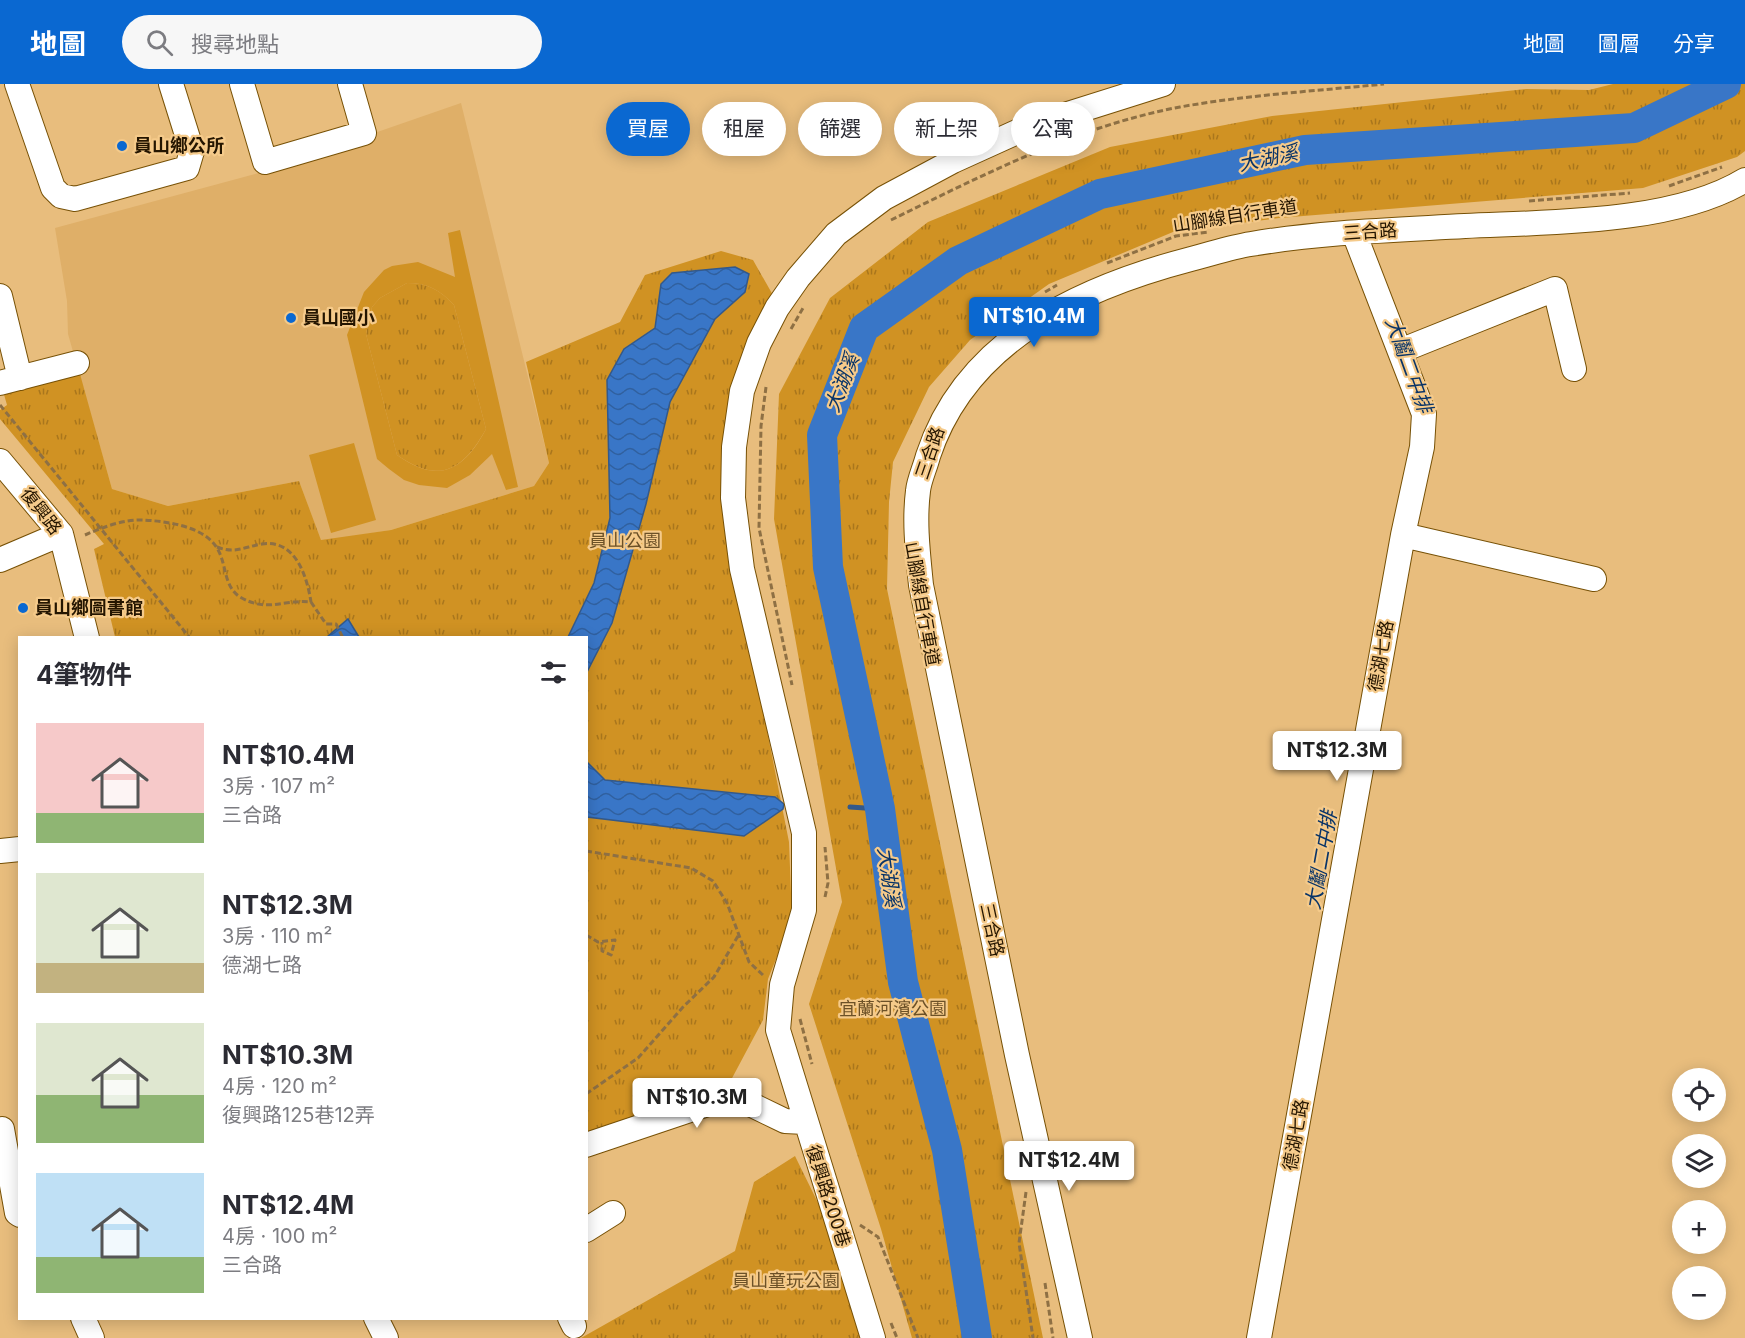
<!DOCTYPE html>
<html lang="zh-TW">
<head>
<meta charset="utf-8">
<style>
	:root { --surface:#fff; --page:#f7f7f7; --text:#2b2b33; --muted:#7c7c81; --accent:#0a68d1 }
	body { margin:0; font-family:Inter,"Noto Sans TC",sans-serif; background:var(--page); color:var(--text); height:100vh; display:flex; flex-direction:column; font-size:22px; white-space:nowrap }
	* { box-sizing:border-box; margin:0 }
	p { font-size:20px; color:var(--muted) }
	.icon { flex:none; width:33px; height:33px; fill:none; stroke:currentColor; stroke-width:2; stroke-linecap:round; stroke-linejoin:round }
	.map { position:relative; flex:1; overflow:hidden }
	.sheet { position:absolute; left:18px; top:552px; width:570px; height:684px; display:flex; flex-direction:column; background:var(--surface); border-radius:0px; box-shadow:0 3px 15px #0003 }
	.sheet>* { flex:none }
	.banner { position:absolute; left:606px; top:18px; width:570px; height:54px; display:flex; gap:12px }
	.fabs { position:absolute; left:1672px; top:984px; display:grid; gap:12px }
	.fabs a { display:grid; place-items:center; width:54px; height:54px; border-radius:50%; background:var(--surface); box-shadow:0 3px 15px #0003; font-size:30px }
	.price { position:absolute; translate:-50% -51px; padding:0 14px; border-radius:6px; background:#fff; color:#222; font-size:20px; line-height:39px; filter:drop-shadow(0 2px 3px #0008) }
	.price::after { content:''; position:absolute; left:50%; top:36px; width:18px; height:14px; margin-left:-9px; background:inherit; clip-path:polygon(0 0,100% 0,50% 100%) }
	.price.current { background:var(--accent); color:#fff }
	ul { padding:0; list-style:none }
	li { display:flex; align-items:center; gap:18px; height:150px; padding:0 18px }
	li span { display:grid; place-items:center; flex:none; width:168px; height:120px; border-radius:0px; color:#555 }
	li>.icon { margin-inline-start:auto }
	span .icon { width:72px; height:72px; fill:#fffc; stroke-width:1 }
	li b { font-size:26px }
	h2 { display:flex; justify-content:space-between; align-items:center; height:72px; padding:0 18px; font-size:26px }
	.tag { padding:0 21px; border-radius:27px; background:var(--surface); box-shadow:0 3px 15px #0003; font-size:21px; line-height:54px }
	.tag.current { background:var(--accent); color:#fff }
	header { display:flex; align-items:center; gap:36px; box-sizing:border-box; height:84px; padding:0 30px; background:var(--accent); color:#fff }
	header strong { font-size:28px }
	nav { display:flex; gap:33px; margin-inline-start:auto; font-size:21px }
	.search { width:420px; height:54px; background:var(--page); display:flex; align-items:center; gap:15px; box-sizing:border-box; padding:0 21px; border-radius:33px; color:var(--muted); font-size:22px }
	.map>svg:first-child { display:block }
	.built { fill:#dfaf68 }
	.grass { fill:url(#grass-tufts) }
	.pitch { fill:#d09223; fill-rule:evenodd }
	.water { fill:url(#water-waves); stroke:#33598b; stroke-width:1.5 }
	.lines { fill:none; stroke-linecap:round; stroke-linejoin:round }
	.stream { stroke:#33598b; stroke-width:5 }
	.river { stroke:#3976c7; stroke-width:30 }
	.minor-casing { stroke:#775106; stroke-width:26 }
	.path { stroke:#8e7044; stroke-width:3; stroke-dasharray:6 3; stroke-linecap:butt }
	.minor { stroke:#fff; stroke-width:24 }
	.poi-dot { fill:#0a68d1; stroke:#f5ca8a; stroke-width:2 }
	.labels { text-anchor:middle; stroke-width:4.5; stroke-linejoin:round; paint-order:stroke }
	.poi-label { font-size:18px; font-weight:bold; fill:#241500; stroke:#f5ca8a; text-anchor:start }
	.street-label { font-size:18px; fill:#241500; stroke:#f5ca8a }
	.park-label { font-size:18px; fill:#6c5127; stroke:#f5ca8a }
	.water-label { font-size:20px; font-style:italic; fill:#093468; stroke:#f5ca8a }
</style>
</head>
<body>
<header>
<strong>地圖</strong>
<div class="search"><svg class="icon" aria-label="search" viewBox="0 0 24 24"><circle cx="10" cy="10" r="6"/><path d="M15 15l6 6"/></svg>搜尋地點</div>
<nav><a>地圖</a><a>圖層</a><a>分享</a></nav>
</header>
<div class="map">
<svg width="1745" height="1254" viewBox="0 0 1745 1254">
	<defs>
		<pattern id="grass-tufts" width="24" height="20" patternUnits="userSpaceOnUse" patternTransform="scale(1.5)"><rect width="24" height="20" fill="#d09223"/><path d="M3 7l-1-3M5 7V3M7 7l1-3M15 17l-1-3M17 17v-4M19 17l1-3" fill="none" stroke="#a9761c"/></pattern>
		<pattern id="water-waves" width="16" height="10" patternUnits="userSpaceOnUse" patternTransform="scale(1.5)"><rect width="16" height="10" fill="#3976c7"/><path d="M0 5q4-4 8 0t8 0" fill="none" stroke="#30609f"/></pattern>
	</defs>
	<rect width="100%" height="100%" fill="#e8bd7d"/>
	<path class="built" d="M 461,19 L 549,379 L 534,402 L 391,446 L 321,457 L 299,397 L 168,422 L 112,405 L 68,250 L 67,217 L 55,144 L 259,89 Z"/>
	<path class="grass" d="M 1613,0 L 1745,0 L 1745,67 L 1737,73 L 1643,104 L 1279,134 L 1173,148 L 1049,200 L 970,256 L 929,303 L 893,378 L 889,418 L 887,505 L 1043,1254 L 912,1254 L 881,1145 L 809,920 L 842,818 L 774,435 L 779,310 L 830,214 L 928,138 L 1110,63 L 1272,32 L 1526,5 L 1589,6 Z
		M 721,167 L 753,176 L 774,213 L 743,274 L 730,459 L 789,758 L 792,835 L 768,895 L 763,936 L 722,1013 L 587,1052 L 586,554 L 115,553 L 94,465 L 104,460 L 0,335 L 0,326 L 7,321 L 3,307 L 80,290 L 112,405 L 168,422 L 299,397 L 321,456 L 391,446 L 534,402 L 549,379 L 526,278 L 620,238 L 645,191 Z
		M 407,199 C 428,199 440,206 454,221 L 486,345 C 462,388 439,400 397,371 L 366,250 L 372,223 L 380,214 Z
		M 795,1072 L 820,1123 L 869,1254 L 581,1254 L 735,1167 L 754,1098 Z"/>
	<path class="pitch" d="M 460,146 L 518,403 L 506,406 L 492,370 L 470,391 L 447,404 L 419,401 L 404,396 L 389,385 L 377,375 L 347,251 L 364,208 L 384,186 L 392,182 L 418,178 L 455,193 L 448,149 ZM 407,199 C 428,199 440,206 454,221 L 486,345 C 463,388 438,400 397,371 L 366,250 L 372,223 L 380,214 Z
		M 354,359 L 376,436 L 331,449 L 309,371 Z"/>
	<path class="water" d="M 735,183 L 749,190 L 745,208 L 715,235 L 670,318 L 646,420 L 612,539 L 587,588 L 586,554 L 568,553 L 594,499 L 610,434 L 607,296 L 624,265 L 655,244 L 661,200 L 672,189 Z
		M 348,535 L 359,553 L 327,553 Z
		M 586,677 L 605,696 L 775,713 L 784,720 L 783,725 L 744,752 L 587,733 Z"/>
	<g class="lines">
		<path class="stream" d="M 850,723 L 880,725"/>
		<path class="river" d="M 977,1254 L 947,1066 L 903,898 L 880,725 L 828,483 L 822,351 L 864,244 L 958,177 L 1100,110 L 1305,66 L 1634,44 L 1726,0"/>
		<g class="minor-casing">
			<path id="minor" d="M 17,0 L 53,104 L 61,112 L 75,115 L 187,84 L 192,67 L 171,0
				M 242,0 L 265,78 L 364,49 L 350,0
				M 0,212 L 20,294
				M 1400,267 L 1555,205 L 1574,285
				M 0,299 L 77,279
				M 0,377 L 61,450 L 87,554
				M 1403,451 L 1594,495
				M 0,476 L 61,450
				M 0,767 L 20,765
				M 2,1045 L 17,1129 L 20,1131
				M 586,1061 L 708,1020 L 750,1020 L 785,1037 L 805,1038
				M 586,1146 L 613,1129
				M 83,1234 L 92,1254
				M 376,1234 L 386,1254
				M 570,1234 L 574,1242
				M 873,1254 L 778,946 L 782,901 L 804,826 L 804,749 L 742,485 L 733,414 L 734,363 L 742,307 L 759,259 L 777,224 L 798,194 L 836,150 L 884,114 L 953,77 L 1030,42 L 1163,0
				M 1080,1254 L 1017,971 L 921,501 C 918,470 914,438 918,407 C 919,396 925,384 928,372 C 966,256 1080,204 1191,175 C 1211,170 1231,163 1251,160 C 1322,148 1394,146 1465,142 C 1548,138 1673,140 1745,96
				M 1259,1254 L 1403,451 L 1422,363 L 1424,330 L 1354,149"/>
		</g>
		<path class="path" d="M 1669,102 L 1722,83
			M 1529,117 L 1630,109
			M 891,136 C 983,91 1078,42 1180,23 C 1247,11 1316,7 1384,0
			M 1107,179 L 1176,152 L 1209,148
			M 1045,208 L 1057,201
			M 791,245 L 803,224
			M 766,303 L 761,342 L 759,444 L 792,601
			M 0,321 L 190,554
			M 85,451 C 101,444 124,435 142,436 C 165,437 204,442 217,464 C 227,480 223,502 240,513 C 267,529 283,515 311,518 L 326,540 L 336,540 L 343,554
			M 217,463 C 235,470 244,463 262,460 C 296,455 307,493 311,518
			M 586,767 L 691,784 L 713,797 L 727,819 L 749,878 L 764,892
			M 825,813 L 828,799 L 825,763
			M 586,851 L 598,858 L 615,856 L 611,871 L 602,867 L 602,858
			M 800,935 L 812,980
			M 586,1010 L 638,974 L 683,923 L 714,893 L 738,852
			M 1026,1108 L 1019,1159 L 1033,1254
			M 860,1141 L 878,1153 L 918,1254
			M 1045,1199 L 1053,1254
			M 891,1239 L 897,1254"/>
		<use href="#minor" class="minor"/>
	</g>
	<g class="poi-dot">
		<circle cx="122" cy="62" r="6"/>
		<circle cx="291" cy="234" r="6"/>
		<circle cx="23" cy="524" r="6"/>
	</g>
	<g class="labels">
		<g class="poi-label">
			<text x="134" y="68">員山鄉公所</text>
			<text x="303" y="240">員山國小</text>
			<text x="35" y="530">員山鄉圖書館</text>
		</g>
		<g class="street-label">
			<text transform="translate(1235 132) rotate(-9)" y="6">山腳線自行車道</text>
			<text transform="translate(1370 148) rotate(-4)" y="6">三合路</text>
			<text transform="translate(930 369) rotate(-71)" y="6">三合路</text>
			<text transform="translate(41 427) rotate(52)" y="6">復興路</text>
			<text transform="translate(922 520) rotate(80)" y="6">山腳線自行車道</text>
			<text transform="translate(1381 572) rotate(-80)" y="6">德湖七路</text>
			<text transform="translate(992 846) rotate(78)" y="6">三合路</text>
			<text transform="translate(1296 1051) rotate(-80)" y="6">德湖七路</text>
			<text transform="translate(828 1112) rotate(72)" y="6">復興路200巷</text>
		</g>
		<g class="park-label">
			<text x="625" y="463">員山公園</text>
			<text x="893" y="931">宜蘭河濱公園</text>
			<text x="786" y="1203">員山童玩公園</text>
		</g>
		<g class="water-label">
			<text transform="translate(1268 74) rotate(-12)" y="7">大湖溪</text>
			<text transform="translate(1409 281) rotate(70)" y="7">大鬮二中排</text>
			<text transform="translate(842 299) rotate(-69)" y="7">大湖溪</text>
			<text transform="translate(1321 776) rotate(-80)" y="7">大鬮二中排</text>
			<text transform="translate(889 793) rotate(82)" y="7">大湖溪</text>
		</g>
	</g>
</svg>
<div class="fabs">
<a><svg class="icon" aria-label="locate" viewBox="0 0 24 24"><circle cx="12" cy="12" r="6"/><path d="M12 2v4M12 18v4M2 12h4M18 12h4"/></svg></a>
<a><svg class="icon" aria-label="layers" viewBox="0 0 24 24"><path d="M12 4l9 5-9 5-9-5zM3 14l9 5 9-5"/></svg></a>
<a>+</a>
<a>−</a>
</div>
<b class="price current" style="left:1034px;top:264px">NT$10.4M</b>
<b class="price" style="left:1337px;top:698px">NT$12.3M</b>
<b class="price" style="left:697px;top:1045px">NT$10.3M</b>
<b class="price" style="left:1069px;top:1108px">NT$12.4M</b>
<div class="banner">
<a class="tag current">買屋</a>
<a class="tag">租屋</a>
<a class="tag">篩選</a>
<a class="tag">新上架</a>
<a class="tag">公寓</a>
</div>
<section class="sheet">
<h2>4筆物件<svg class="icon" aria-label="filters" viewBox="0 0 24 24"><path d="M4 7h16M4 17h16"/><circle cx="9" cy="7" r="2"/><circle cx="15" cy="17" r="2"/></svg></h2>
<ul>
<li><span style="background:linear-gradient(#f6c9c9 75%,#8fb573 0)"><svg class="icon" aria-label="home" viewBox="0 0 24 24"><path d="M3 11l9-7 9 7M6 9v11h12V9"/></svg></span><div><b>NT$10.4M</b><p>3房 · 107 m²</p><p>三合路</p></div></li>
<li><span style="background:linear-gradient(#dfe7d0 75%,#c2b280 0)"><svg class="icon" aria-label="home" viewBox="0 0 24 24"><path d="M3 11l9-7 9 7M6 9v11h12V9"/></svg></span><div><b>NT$12.3M</b><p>3房 · 110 m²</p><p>德湖七路</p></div></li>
<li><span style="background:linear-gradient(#dfe7d0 60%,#8fb573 0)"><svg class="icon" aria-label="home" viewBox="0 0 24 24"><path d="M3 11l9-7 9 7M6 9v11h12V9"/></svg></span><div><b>NT$10.3M</b><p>4房 · 120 m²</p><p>復興路125巷12弄</p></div></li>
<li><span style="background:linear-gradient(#bfe0f5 70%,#8fb573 0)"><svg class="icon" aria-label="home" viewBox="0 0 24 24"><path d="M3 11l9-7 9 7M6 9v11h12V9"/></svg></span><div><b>NT$12.4M</b><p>4房 · 100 m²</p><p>三合路</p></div></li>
</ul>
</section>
</div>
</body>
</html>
